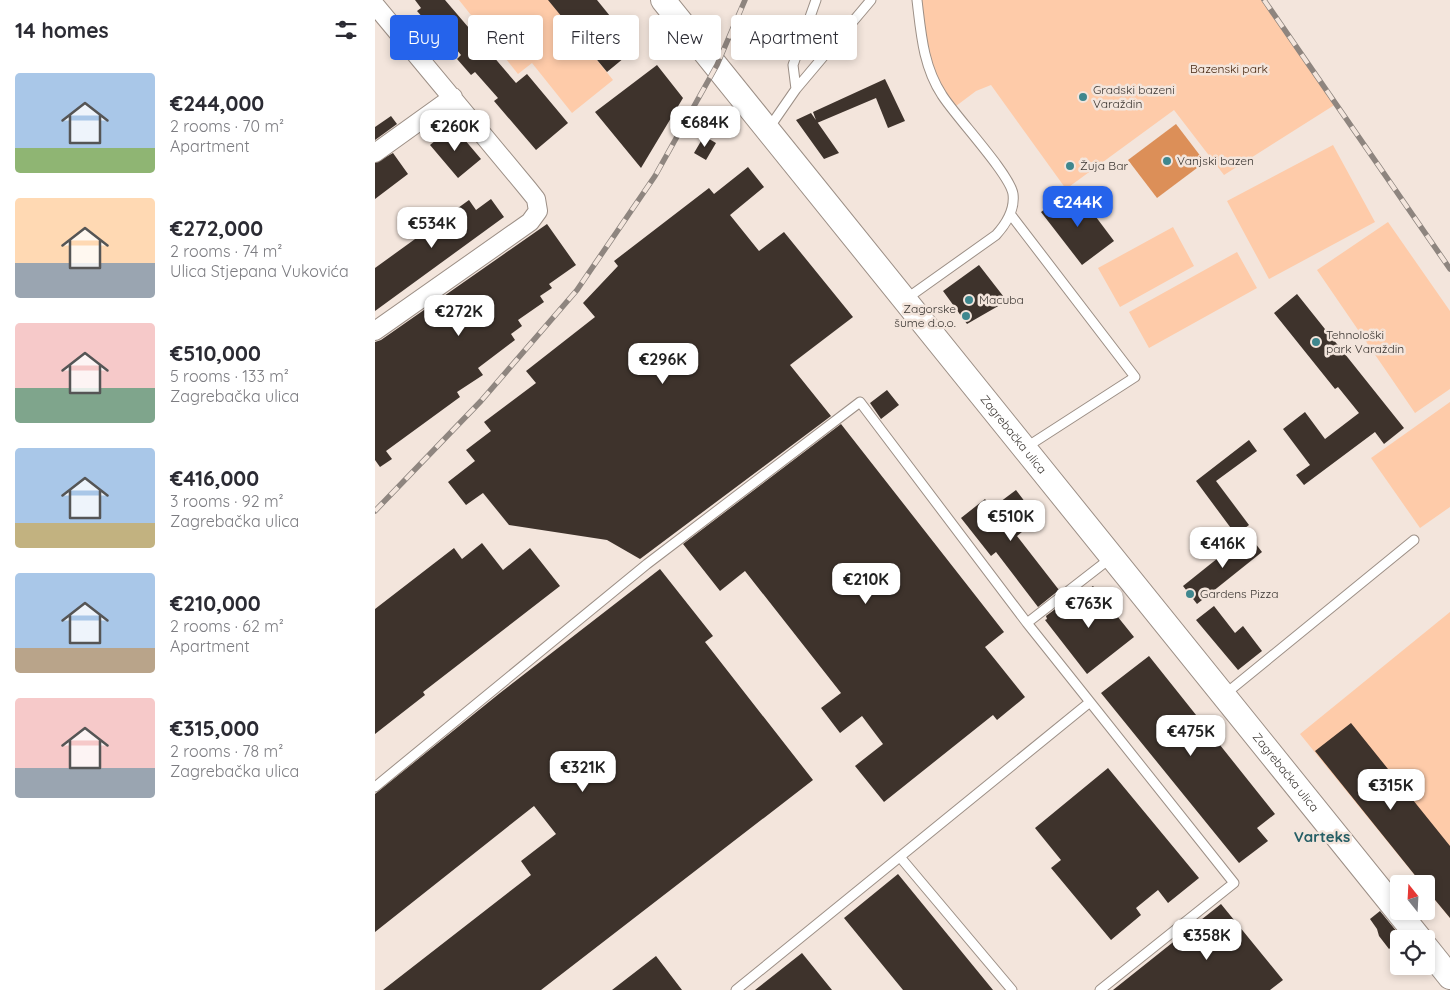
<!DOCTYPE html>
<html lang="en">
<head>
<meta charset="utf-8">
<style>
	:root { --surface:#fff; --page:#f7f7f7; --text:#2b2b33; --muted:#7c7c81; --accent:#2563eb }
	body { margin:0; font-family:Quicksand,sans-serif; background:var(--page); color:var(--text); height:100vh; display:flex; flex-direction:column; font-size:19px; white-space:nowrap }
	* { box-sizing:border-box; margin:0 }
	p { font-size:16px; color:var(--muted) }
	.icon { flex:none; width:28px; height:28px; fill:none; stroke:currentColor; stroke-width:2; stroke-linecap:round; stroke-linejoin:round }
	.map { position:relative; flex:1; overflow:hidden }
	.panel { display:flex; flex-direction:column; background:var(--surface); width:375px }
	.panel>* { flex:none }
	.top-card { position:absolute; left:15px; top:15px; width:475px; height:45px; display:flex; gap:10px }
	.needle { width:32px; rotate:342deg }
	.fabs { position:absolute; left:1015px; top:875px; display:grid; gap:10px }
	.fabs a { display:grid; place-items:center; width:45px; height:45px; border-radius:5px; background:var(--surface); box-shadow:0 2px 8px #0003; font-size:25px }
	.price { position:absolute; translate:-50% -42px; padding:0 11px; border-radius:10px; background:#fff; color:#222; font-size:16px; line-height:32px; filter:drop-shadow(0 1px 2px #0008) }
	.price::after { content:''; position:absolute; left:50%; top:30px; width:15px; height:11px; margin-left:-8px; background:inherit; clip-path:polygon(0 0,100% 0,50% 100%) }
	.price.selected { background:var(--accent); color:#fff }
	ul { padding:0; list-style:none }
	li { display:flex; align-items:center; gap:15px; height:125px; padding:0 15px }
	li span { display:grid; place-items:center; flex:none; width:140px; height:100px; border-radius:5px; color:#555 }
	li>.icon { margin-inline-start:auto }
	span .icon { width:60px; height:60px; fill:#fffc; stroke-width:1 }
	li b { font-size:21px }
	h2 { display:flex; justify-content:space-between; align-items:center; height:60px; padding:0 15px; font-size:21px }
	.tag { padding:0 18px; border-radius:5px; background:var(--surface); box-shadow:0 2px 8px #0003; font-size:18px; line-height:45px }
	.tag.selected { background:var(--accent); color:#fff }
	main { display:flex; flex:1; min-height:0 }
	.map>svg:first-child { display:block }
	.green { fill:#fecba9 }
	.water { fill:#dc8f58 }
	.building { fill:#3e332c }
	.lines { fill:none; stroke-linecap:round; stroke-linejoin:round }
	.lane-casing { stroke:#9c8f86; stroke-width:11 }
	.street-casing { stroke:#9c8f86; stroke-width:20 }
	.secondary-casing { stroke:#9c8f86; stroke-width:26 }
	.lane { stroke:#fff; stroke-width:9 }
	.street { stroke:#fff; stroke-width:18 }
	.secondary { stroke:#fff; stroke-width:24 }
	.rail-casing { stroke:#8e857f; stroke-width:5.5 }
	.rail { stroke:#f3e5dc; stroke-width:4; stroke-dasharray:11; stroke-linecap:butt }
	.poi-dot { fill:#3f878e; stroke:#f3e5dc; stroke-width:2 }
	.labels { text-anchor:middle; stroke-width:5; stroke-linejoin:round; paint-order:stroke }
	.park-label { font-size:12px; fill:#46260f; stroke:#f3e5dc }
	.poi-label { font-size:12px; fill:#3a3531; stroke:#f3e5dc; text-anchor:start }
	.street-label { font-size:12px; fill:#3a3531; stroke:#f3e5dc }
	.quarter-label { font-size:15px; font-weight:bold; fill:#255e65; stroke:#f3e5dc }
</style>
</head>
<body>
<main>
<section class="panel">
<h2>14 homes<svg class="icon" aria-label="filters" viewBox="0 0 24 24"><path d="M4 7h16M4 17h16"/><circle cx="9" cy="7" r="2"/><circle cx="15" cy="17" r="2"/></svg></h2>
<ul>
<li><span style="background:linear-gradient(#a9c7e8 75%,#8fb573 0)"><svg class="icon" aria-label="home" viewBox="0 0 24 24"><path d="M3 11l9-7 9 7M6 9v11h12V9"/></svg></span><div><b>€244,000</b><p>2 rooms · 70 m²</p><p>Apartment</p></div></li>
<li><span style="background:linear-gradient(#ffd9b3 65%,#9aa5b1 0)"><svg class="icon" aria-label="home" viewBox="0 0 24 24"><path d="M3 11l9-7 9 7M6 9v11h12V9"/></svg></span><div><b>€272,000</b><p>2 rooms · 74 m²</p><p>Ulica Stjepana Vukovića</p></div></li>
<li><span style="background:linear-gradient(#f6c9c9 65%,#7fa58c 0)"><svg class="icon" aria-label="home" viewBox="0 0 24 24"><path d="M3 11l9-7 9 7M6 9v11h12V9"/></svg></span><div><b>€510,000</b><p>5 rooms · 133 m²</p><p>Zagrebačka ulica</p></div></li>
<li><span style="background:linear-gradient(#a9c7e8 75%,#c2b280 0)"><svg class="icon" aria-label="home" viewBox="0 0 24 24"><path d="M3 11l9-7 9 7M6 9v11h12V9"/></svg></span><div><b>€416,000</b><p>3 rooms · 92 m²</p><p>Zagrebačka ulica</p></div></li>
<li><span style="background:linear-gradient(#a9c7e8 75%,#b9a48a 0)"><svg class="icon" aria-label="home" viewBox="0 0 24 24"><path d="M3 11l9-7 9 7M6 9v11h12V9"/></svg></span><div><b>€210,000</b><p>2 rooms · 62 m²</p><p>Apartment</p></div></li>
<li><span style="background:linear-gradient(#f6c9c9 70%,#9aa5b1 0)"><svg class="icon" aria-label="home" viewBox="0 0 24 24"><path d="M3 11l9-7 9 7M6 9v11h12V9"/></svg></span><div><b>€315,000</b><p>2 rooms · 78 m²</p><p>Zagrebačka ulica</p></div></li>
</ul>
</section>
<div class="map">
<svg width="1075" height="990" viewBox="0 0 1075 990">
	<rect width="100%" height="100%" fill="#f3e5dc"/>
	<path class="green" d="M 84,0 L 174,0 L 238,80 L 197,113 L 157,63 L 143,74 Z
		M 540,0 L 889,0 L 961,104 L 849,175 L 799,110 L 691,189 L 616,85 L 601,91 L 577,109 L 551,63 Z
		M 958,145 L 1000,222 L 894,279 L 852,201 Z
		M 1013,222 L 1075,311 L 1075,389 L 1040,413 L 942,270 Z
		M 798,227 L 819,266 L 745,307 L 723,268 Z
		M 862,252 L 882,288 L 774,348 L 754,312 Z
		M 1075,402 L 1075,507 L 1045,528 L 996,458 Z
		M 1075,612 L 1075,918 L 1051,889 L 1051,884 L 1047,884 L 925,734 Z"/>
	<path class="water" d="M 801,124 L 830,162 L 782,198 L 753,160 Z"/>
	<path class="building" d="M 40,0 L 70,0 L 141,83 L 152,74 L 193,123 L 161,150 L 119,101 L 123,98 L 100,72 L 96,75 L 82,59 L 86,55 L 77,44 L 60,25 L 56,27 L 42,11 L 46,8 Z
		M 173,0 L 222,0 L 261,48 L 232,72 Z
		M 282,65 L 308,98 L 266,168 L 220,112 Z
		M 510,79 L 530,121 L 513,128 L 501,98 L 442,123 L 438,112 Z
		M 436,113 L 464,153 L 449,159 L 421,120 Z
		M 16,116 L 22,124 L 0,140 L 0,127 Z
		M 78,126 L 106,159 L 83,178 L 55,145 Z
		M 329,136 L 341,143 L 331,160 L 319,153 Z
		M 18,153 L 33,174 L 0,199 L 0,163 Z
		M 373,167 L 389,187 L 355,215 L 384,251 L 409,232 L 478,317 L 415,365 L 456,416 L 265,559 L 232,540 L 134,525 L 108,493 L 91,505 L 73,482 L 100,461 L 91,450 L 116,431 L 109,422 L 161,383 L 151,371 L 220,317 L 208,303 L 243,266 L 239,261 L 334,188 L 339,194 Z
		M 703,193 L 739,241 L 707,265 L 666,212 L 680,202 L 684,207 Z
		M 116,199 L 129,217 L 0,311 L 0,268 L 94,200 L 101,210 Z
		M 172,224 L 201,265 L 174,284 L 177,288 L 165,296 L 169,302 L 143,320 L 147,326 L 136,334 L 140,340 L 103,368 L 108,375 L 82,392 L 85,397 L 11,451 L 17,459 L 5,467 L 0,460 L 0,342 L 6,340 Z
		M 604,265 L 632,301 L 592,324 L 568,291 Z
		M 922,294 L 1029,428 L 1009,444 L 1000,432 L 929,485 L 921,475 L 935,465 L 908,429 L 930,412 L 950,439 L 984,413 L 963,387 L 960,389 L 899,313 Z
		M 512,390 L 524,405 L 506,419 L 495,403 Z
		M 466,424 L 629,632 L 610,647 L 650,697 L 622,720 L 618,715 L 509,802 L 480,766 L 508,744 L 487,716 L 465,733 L 446,708 L 466,693 L 370,571 L 345,591 L 308,544 Z
		M 874,440 L 882,451 L 841,481 L 874,525 L 861,535 L 821,481 Z
		M 641,490 L 663,519 L 642,536 L 684,590 L 663,607 L 621,552 L 616,556 L 586,518 L 610,499 L 617,508 Z
		M 873,534 L 887,552 L 822,604 L 808,586 Z
		M 107,543 L 128,570 L 155,548 L 185,586 L 48,692 L 50,695 L 0,734 L 0,609 L 79,548 L 87,559 Z
		M 285,569 L 338,636 L 330,642 L 438,780 L 166,990 L 8,990 L 156,875 L 146,861 L 181,834 L 159,806 L 0,932 L 0,794 L 125,693 Z
		M 718,586 L 759,637 L 712,674 L 670,620 L 672,619 L 671,616 L 692,600 L 694,603 Z
		M 839,606 L 860,633 L 868,626 L 887,651 L 863,670 L 821,620 Z
		M 774,656 L 900,814 L 882,828 L 893,841 L 864,863 L 726,693 Z
		M 976,723 L 1075,846 L 1075,918 L 1051,889 L 1051,884 L 1047,884 L 940,751 Z
		M 733,768 L 824,878 L 793,903 L 783,890 L 761,908 L 766,915 L 736,940 L 676,868 L 686,860 L 660,828 Z
		M 523,874 L 618,990 L 528,990 L 469,918 Z
		M 846,904 L 908,980 L 895,990 L 738,990 Z
		M 1005,911 L 1027,938 L 1014,949 L 1004,936 L 1002,929 L 995,919 Z
		M 427,953 L 457,990 L 380,990 Z
		M 281,956 L 307,990 L 237,990 Z"/>
	<g class="lines">
		<g class="lane-casing">
			<path id="lane" d="M 421,89 L 418,65 L 441,0
				M 394,128 L 421,89 L 496,0
				M 636,215 L 760,377 L 650,448
				M 531,299 L 621,235 C 632,223 640,210 638,194 C 635,174 580,116 567,95 C 548,66 546,33 542,0
				M 849,695 L 1039,540
				M 715,702 L 859,883 L 725,990
				M 0,787 L 272,564 L 485,402 L 652,623 L 737,557
				M 525,857 L 637,990
				M 361,990 L 715,702 L 652,623"/>
		</g>
		<g class="street-casing">
			<path id="street" d="M 0,5 L 153,189 L 161,199 L 163,211 L 155,222 L 0,331
				M 0,153 L 78,97"/>
		</g>
		<g class="secondary-casing">
			<g id="secondary">
				<path id="s1" d="M 288,0 L 1045,939"/>
				<path d="M 1051,947 L 1075,977"/>
			</g>
		</g>
		<use href="#lane" class="lane"/>
		<use href="#street" class="street"/>
		<use href="#secondary" class="secondary"/>
		<g class="rail-casing">
			<path id="rail" d="M 889,0 L 1075,269
				M 0,511 L 106,401 L 202,290 L 280,176 L 342,65 L 370,0"/>
		</g>
		<use href="#rail" class="rail"/>
	</g>
	<g class="poi-dot">
		<circle cx="708" cy="97" r="5"/>
		<circle cx="792" cy="161" r="5"/>
		<circle cx="695" cy="166" r="5"/>
		<circle cx="594" cy="300" r="5"/>
		<circle cx="591" cy="316" r="5"/>
		<circle cx="941" cy="342" r="5"/>
		<circle cx="815" cy="594" r="5"/>
	</g>
	<g class="labels">
		<g class="park-label">
			<text x="854" y="73">Bazenski park</text>
		</g>
		<g class="poi-label">
			<text x="718" y="94">Gradski bazeni<tspan x="718" dy="14">Varaždin</tspan></text>
			<text x="802" y="165">Vanjski bazen</text>
			<text x="705" y="170">Žuja Bar</text>
			<text x="604" y="304">Macuba</text>
			<text x="581" y="313" text-anchor="end">Zagorske<tspan x="581" dy="14">šume d.o.o.</tspan></text>
			<text x="951" y="339">Tehnološki<tspan x="951" dy="14">park Varaždin</tspan></text>
			<text x="825" y="598">Gardens Pizza</text>
		</g>
		<g class="street-label">
			<text dy="4" stroke="none"><textPath href="#s1" startOffset="558">Zagrebačka ulica</textPath></text>
			<text dy="4" stroke="none"><textPath href="#s1" startOffset="992">Zagrebačka ulica</textPath></text>
		</g>
		<g class="quarter-label">
			<text x="947" y="842">Varteks</text>
		</g>
	</g>
</svg>
<div class="fabs">
<a><svg class="needle" viewBox="-14 -14 28 28"><path d="M0-13l5 13h-10z" fill="#e53935"/><path d="M0 13l5-13h-10z" fill="#7c7c81"/></svg></a>
<a><svg class="icon" aria-label="locate" viewBox="0 0 24 24"><circle cx="12" cy="12" r="6"/><path d="M12 2v4M12 18v4M2 12h4M18 12h4"/></svg></a>
</div>
<b class="price" style="left:330px;top:148px">€684K</b>
<b class="price" style="left:80px;top:152px">€260K</b>
<b class="price selected" style="left:703px;top:228px">€244K</b>
<b class="price" style="left:57px;top:249px">€534K</b>
<b class="price" style="left:84px;top:337px">€272K</b>
<b class="price" style="left:288px;top:385px">€296K</b>
<b class="price" style="left:636px;top:542px">€510K</b>
<b class="price" style="left:848px;top:569px">€416K</b>
<b class="price" style="left:491px;top:605px">€210K</b>
<b class="price" style="left:714px;top:629px">€763K</b>
<b class="price" style="left:816px;top:757px">€475K</b>
<b class="price" style="left:208px;top:793px">€321K</b>
<b class="price" style="left:1016px;top:811px">€315K</b>
<b class="price" style="left:832px;top:961px">€358K</b>
<div class="top-card">
<a class="tag selected">Buy</a>
<a class="tag">Rent</a>
<a class="tag">Filters</a>
<a class="tag">New</a>
<a class="tag">Apartment</a>
</div>
</div>
</main>
</body>
</html>
